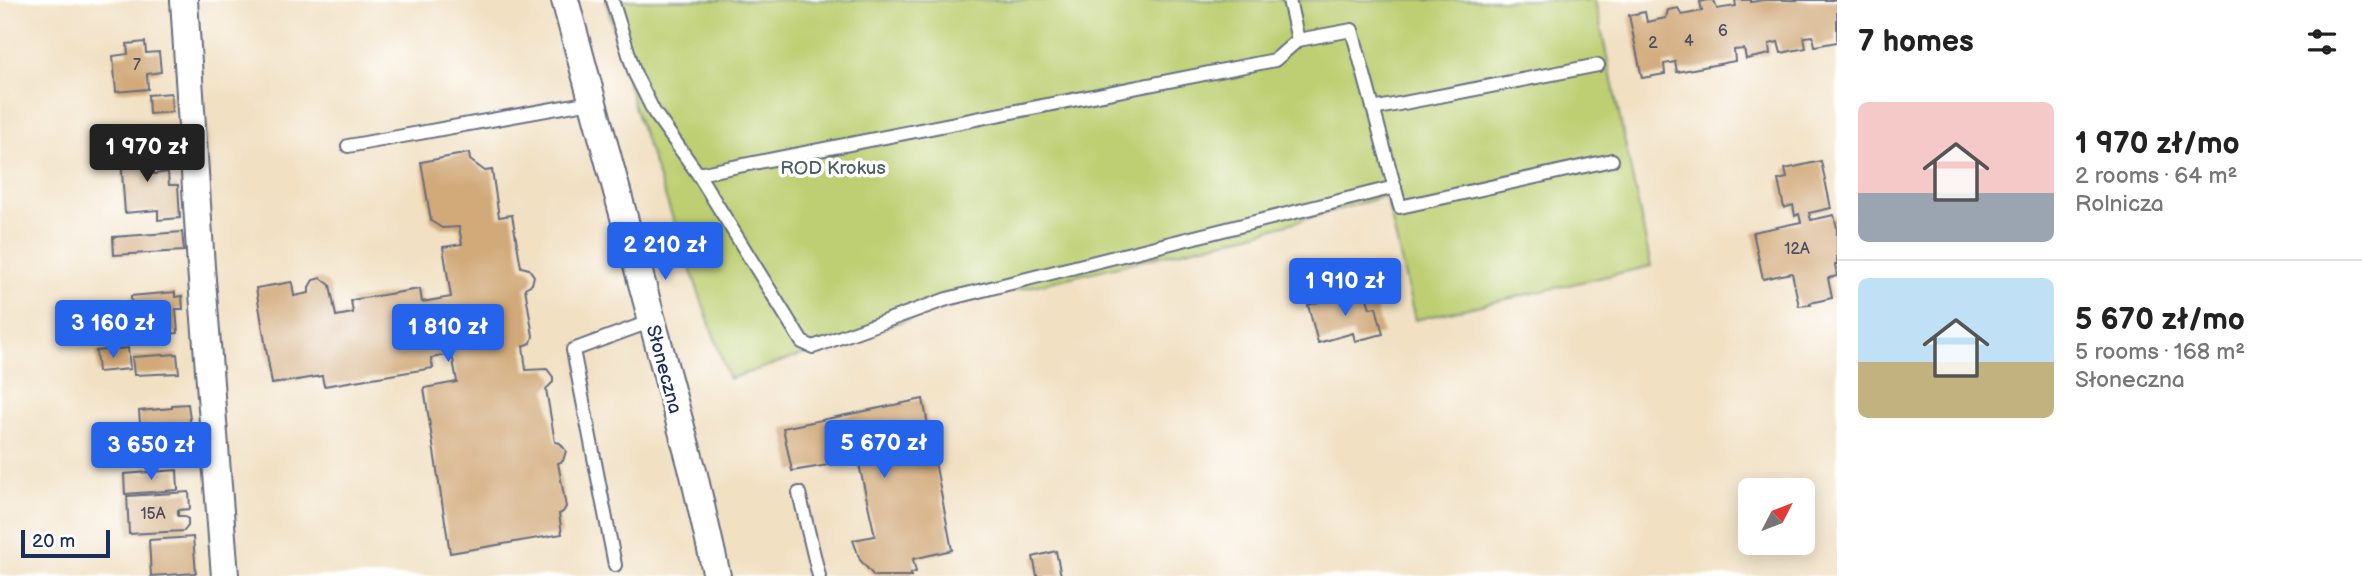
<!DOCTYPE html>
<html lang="en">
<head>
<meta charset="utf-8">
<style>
	:root { --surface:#fff; --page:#f6f6f6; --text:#222; --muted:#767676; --line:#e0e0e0; --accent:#2563eb }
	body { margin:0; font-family:"Balsamiq Sans",sans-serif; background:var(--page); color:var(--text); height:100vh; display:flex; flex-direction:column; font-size:26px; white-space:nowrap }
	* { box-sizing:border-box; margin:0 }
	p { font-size:23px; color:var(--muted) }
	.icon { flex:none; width:38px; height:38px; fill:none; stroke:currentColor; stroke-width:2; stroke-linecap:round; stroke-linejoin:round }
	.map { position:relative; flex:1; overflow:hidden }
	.sheet { display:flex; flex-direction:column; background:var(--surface); width:525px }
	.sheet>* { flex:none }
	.needle { width:46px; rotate:48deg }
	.controls { position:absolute; left:1738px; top:478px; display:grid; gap:14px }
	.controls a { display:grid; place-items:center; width:77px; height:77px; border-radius:10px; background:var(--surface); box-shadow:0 4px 18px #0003; font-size:35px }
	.scale { position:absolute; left:21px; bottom:18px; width:89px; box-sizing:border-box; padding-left:7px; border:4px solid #1b2f5e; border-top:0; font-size:19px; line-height:24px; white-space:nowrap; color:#1b2f5e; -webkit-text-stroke:5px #fff; paint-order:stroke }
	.price { position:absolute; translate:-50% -60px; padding:0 16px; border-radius:7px; background:var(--accent); color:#fff; font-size:23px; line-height:46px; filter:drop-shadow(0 2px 4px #0008) }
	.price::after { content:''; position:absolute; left:50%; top:42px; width:21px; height:16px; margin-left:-10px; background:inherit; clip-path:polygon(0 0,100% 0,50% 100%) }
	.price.on { background:#222; color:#fff }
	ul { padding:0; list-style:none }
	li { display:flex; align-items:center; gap:21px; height:175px; padding:0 21px }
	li+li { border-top:2px solid var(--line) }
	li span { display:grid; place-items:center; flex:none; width:196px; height:140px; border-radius:10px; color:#555 }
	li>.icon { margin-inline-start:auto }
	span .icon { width:84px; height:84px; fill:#fffc; stroke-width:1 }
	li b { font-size:30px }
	h2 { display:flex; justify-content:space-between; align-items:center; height:84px; padding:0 21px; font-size:30px }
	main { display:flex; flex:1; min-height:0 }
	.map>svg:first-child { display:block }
	.green { fill:#bdcf72; stroke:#6c7f68; stroke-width:2 }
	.building { fill:#d2aa7a }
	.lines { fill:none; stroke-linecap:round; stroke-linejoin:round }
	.lane-casing { stroke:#666d81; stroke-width:16 }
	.street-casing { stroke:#666d81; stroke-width:30 }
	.lane { stroke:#fff; stroke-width:12 }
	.street { stroke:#fff; stroke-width:26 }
	.labels { text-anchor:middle; stroke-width:7; stroke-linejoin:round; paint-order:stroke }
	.number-label { font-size:16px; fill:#494e65 }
	.park-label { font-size:19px; fill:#4c5f64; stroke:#fff }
	.street-label { font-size:19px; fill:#1b2f5e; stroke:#fff }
</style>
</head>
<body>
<main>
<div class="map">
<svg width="1837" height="576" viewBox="0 0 1837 576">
	<rect width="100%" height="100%" fill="#fff"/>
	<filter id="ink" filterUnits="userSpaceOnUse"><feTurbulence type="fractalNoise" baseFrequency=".0143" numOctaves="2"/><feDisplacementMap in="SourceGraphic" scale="14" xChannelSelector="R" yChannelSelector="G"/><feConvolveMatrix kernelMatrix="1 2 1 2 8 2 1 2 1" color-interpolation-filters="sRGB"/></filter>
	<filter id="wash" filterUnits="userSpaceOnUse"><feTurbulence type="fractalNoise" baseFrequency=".00686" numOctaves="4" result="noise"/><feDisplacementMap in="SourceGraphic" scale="28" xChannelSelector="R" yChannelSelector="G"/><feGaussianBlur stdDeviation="1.57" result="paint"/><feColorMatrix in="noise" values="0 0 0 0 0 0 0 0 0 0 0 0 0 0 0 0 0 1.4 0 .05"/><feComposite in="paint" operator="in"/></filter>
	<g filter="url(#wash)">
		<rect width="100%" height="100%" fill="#f1e0c2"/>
		<path class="green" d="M 606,0 L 1595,0 L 1651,266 L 1415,320 L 1386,196 L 1246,236 L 948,306 L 729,379 L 635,110 Z"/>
		<g id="blocks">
			<path class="building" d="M 1708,0 L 1714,0 L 1717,9 L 1736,6 L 1735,0 L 1751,0 L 1751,2 L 1763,0 L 1837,0 L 1837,42 L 1815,46 L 1813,36 L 1804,37 L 1806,48 L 1781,53 L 1778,42 L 1769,44 L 1770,54 L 1746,59 L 1744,49 L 1734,50 L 1735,61 L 1677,72 L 1675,62 L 1664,64 L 1665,74 L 1642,78 L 1629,15 L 1645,12 L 1647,22 L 1666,18 L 1668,10 L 1678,8 L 1682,15 L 1702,11 L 1700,2 Z
				M 145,42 L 146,53 L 159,52 L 161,72 L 147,74 L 148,89 L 116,92 L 113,56 L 128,54 L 127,44 Z
				M 171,93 L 172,112 L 149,114 L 148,95 Z
				M 152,143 L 154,174 L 168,172 L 169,185 L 178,185 L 180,218 L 158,220 L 158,210 L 125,213 L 120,145 Z
				M 469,153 L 470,160 L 485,171 L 492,170 L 499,217 L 512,215 L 521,267 L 529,269 L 534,276 L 532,284 L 525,288 L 533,336 L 531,343 L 523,346 L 526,370 L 547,369 L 553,377 L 553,382 L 546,389 L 555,442 L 560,443 L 566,451 L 563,461 L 558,463 L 566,507 L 563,512 L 559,514 L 562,534 L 450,553 L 424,388 L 457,382 L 452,354 L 431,358 L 433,368 L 324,386 L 322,376 L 272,384 L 256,288 L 292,282 L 294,296 L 309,293 L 309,287 L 313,280 L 321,278 L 330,285 L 336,316 L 353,313 L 351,300 L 420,289 L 422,302 L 451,297 L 443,247 L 462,244 L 459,227 L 442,228 L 431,221 L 421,162 Z
				M 1821,161 L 1831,208 L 1809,213 L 1811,220 L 1834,215 L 1837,228 L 1837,264 L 1835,264 L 1837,276 L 1828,278 L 1832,298 L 1810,303 L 1811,305 L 1799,306 L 1792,273 L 1763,279 L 1753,232 L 1801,222 L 1799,214 L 1795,216 L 1793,205 L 1784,208 L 1778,180 L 1787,178 L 1785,169 Z
				M 182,232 L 184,251 L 114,255 L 113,237 Z
				M 1364,289 L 1370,308 L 1376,307 L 1383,334 L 1355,341 L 1353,333 L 1318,343 L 1308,305 Z
				M 175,292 L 175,297 L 182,296 L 183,309 L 176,309 L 178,333 L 165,334 L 165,329 L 133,331 L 131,296 Z
				M 128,348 L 130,369 L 98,372 L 96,351 Z
				M 177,354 L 179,373 L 134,375 L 132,357 Z
				M 923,399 L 952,550 L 913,559 L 916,572 L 911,573 L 911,576 L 874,576 L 860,560 L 853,540 L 875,536 L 858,460 L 792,471 L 783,428 Z
				M 188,404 L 193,443 L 142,447 L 139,411 L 172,408 L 172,405 Z
				M 177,470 L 178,490 L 125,494 L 124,474 Z
				M 189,492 L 190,509 L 178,510 L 178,516 L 184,516 L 188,519 L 188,526 L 184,531 L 129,534 L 127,496 Z
				M 193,537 L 196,573 L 151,576 L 149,540 Z
				M 1056,551 L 1061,576 L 1037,576 L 1033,557 Z"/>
		</g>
	</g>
	<g filter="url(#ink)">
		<use href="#blocks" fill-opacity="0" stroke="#666d81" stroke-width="2"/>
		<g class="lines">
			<g class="lane-casing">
				<path id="lane" d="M 612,0 L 635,74 L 654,112 L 698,174
					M 1289,0 L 1298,40 L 1352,30 L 1400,207 L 1612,160
					M 1298,40 L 1275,60 L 698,174 L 802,342 L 813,347 L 947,299 L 1395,187
					M 1373,109 L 1598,65
					M 348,146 L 591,102
					M 799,493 L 819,576
					M 615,565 L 573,350 L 652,321"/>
			</g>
			<g class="street-casing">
				<path id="street" d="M 184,0 L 201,267 L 225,576
					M 565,0 L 694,475 L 717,576"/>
			</g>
			<use href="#lane" class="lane"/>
			<use href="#street" class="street"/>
		</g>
	</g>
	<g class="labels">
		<g class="number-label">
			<text x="1723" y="36">6</text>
			<text x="1689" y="46">4</text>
			<text x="1653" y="48">2</text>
			<text x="137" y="70">7</text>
			<text x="1797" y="254">12A</text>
			<text x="153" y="519">15A</text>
		</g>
		<g class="park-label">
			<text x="833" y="174">ROD Krokus</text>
		</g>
		<g class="street-label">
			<text transform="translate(665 369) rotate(75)" y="7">Słoneczna</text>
		</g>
	</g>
</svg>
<div class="controls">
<a><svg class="needle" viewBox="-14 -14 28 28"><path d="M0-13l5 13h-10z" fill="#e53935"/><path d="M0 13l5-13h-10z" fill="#767676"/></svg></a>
</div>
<div class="scale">20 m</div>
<b class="price on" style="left:147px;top:184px">1 970 zł</b>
<b class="price" style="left:665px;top:282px">2 210 zł</b>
<b class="price" style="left:1345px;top:318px">1 910 zł</b>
<b class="price" style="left:113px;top:360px">3 160 zł</b>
<b class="price" style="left:448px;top:364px">1 810 zł</b>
<b class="price" style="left:884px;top:480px">5 670 zł</b>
<b class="price" style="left:151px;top:482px">3 650 zł</b>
</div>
<section class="sheet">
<h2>7 homes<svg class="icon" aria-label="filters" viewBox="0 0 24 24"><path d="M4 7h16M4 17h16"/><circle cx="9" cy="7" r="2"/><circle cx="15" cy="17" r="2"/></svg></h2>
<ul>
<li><span style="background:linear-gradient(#f6c9c9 65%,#9aa5b1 0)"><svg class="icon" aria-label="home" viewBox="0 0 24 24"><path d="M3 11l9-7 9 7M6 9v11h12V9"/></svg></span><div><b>1 970 zł/mo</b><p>2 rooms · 64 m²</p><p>Rolnicza</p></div></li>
<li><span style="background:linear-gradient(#bfe0f5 60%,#c2b280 0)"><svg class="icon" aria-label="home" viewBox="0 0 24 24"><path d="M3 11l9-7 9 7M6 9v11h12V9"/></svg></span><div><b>5 670 zł/mo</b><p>5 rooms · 168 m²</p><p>Słoneczna</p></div></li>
</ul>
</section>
</main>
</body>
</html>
